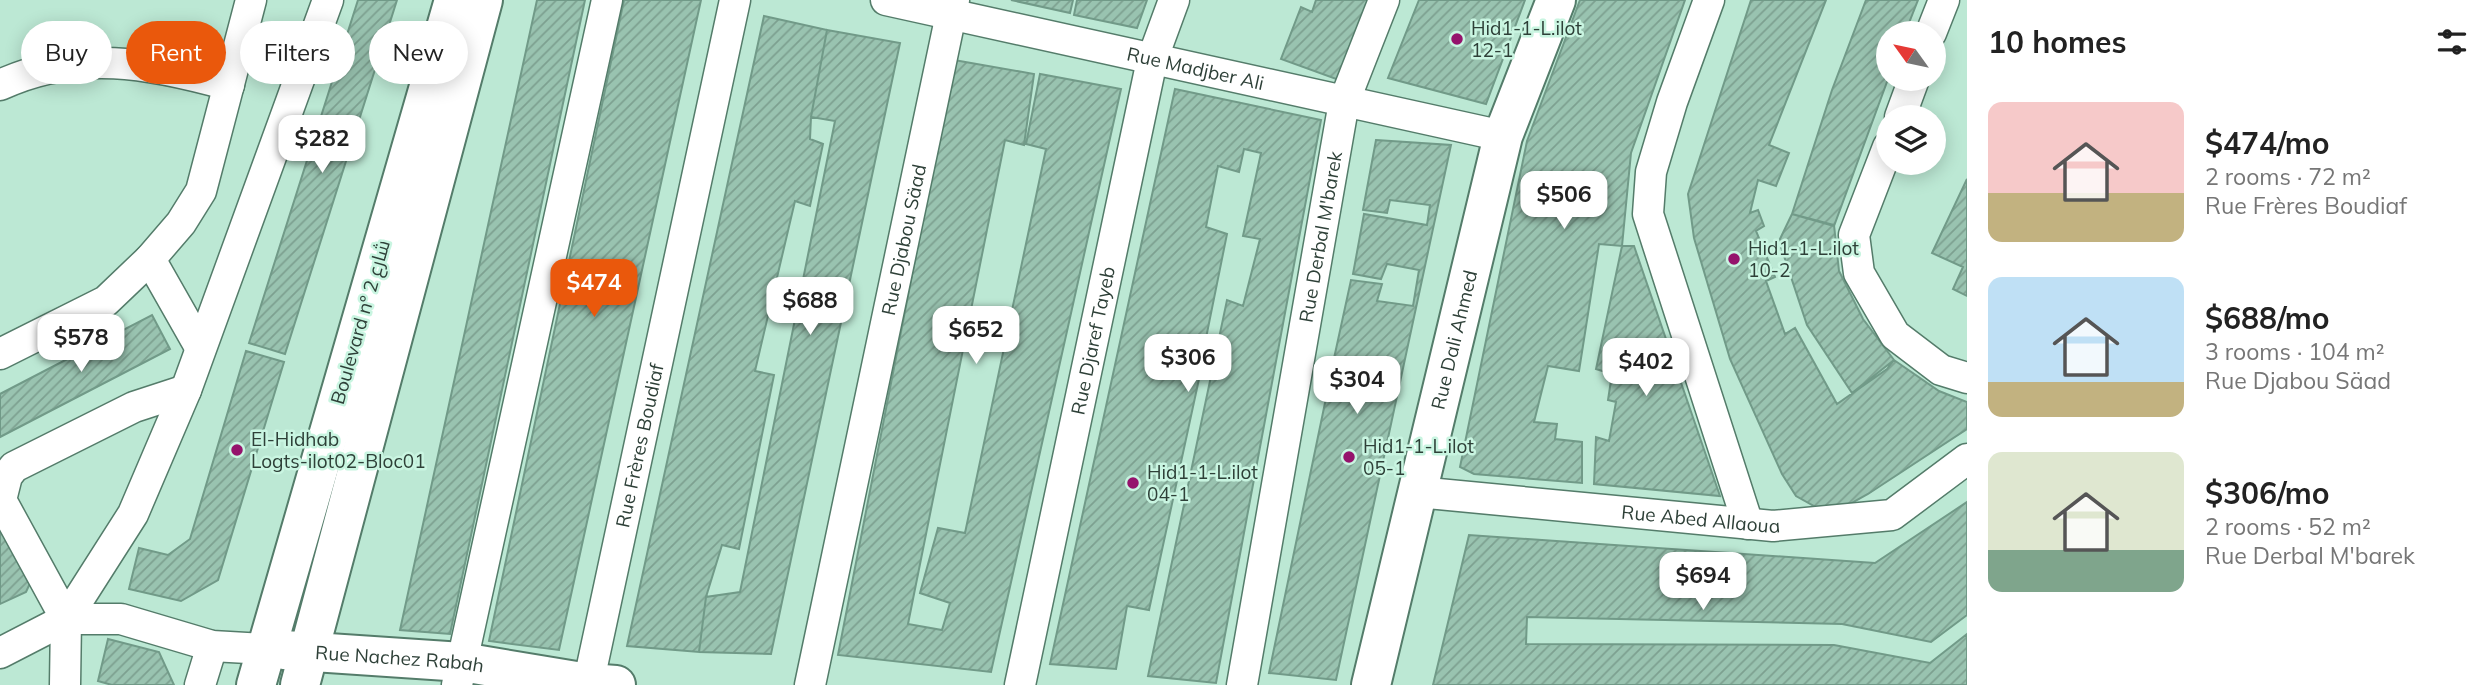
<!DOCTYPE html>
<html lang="en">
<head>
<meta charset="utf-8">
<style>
	:root { --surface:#fff; --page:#f2f2f2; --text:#222; --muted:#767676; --accent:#ea580c }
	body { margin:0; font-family:Mulish,Cairo,sans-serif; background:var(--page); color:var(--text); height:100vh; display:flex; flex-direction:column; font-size:26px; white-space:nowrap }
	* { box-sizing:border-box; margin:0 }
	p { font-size:23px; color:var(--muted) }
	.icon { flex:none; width:38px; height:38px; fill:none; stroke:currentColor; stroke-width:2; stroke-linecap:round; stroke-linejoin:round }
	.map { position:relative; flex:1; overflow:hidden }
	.drawer { display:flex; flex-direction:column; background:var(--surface); width:525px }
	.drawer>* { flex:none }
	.top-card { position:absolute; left:21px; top:21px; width:665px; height:63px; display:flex; gap:14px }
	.needle { width:46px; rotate:303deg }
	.buttons { position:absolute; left:1876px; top:21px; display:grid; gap:14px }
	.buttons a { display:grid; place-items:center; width:70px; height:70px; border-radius:50%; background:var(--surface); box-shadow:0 4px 18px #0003; font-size:35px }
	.price { position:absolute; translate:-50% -60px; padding:0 16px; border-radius:14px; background:#fff; color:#222; font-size:23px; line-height:46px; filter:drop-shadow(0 2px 4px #0008) }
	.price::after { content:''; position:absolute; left:50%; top:42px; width:21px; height:16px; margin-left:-10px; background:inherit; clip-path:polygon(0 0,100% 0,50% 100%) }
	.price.on { background:var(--accent); color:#fff }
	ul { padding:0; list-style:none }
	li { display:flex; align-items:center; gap:21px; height:175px; padding:0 21px }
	li span { display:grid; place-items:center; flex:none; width:196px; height:140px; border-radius:14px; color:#555 }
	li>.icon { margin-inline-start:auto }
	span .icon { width:84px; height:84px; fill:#fffc; stroke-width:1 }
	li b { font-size:30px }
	h2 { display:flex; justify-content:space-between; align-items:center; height:84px; padding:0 21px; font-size:30px }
	.pill { padding:0 24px; border-radius:32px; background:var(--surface); box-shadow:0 4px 18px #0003; font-size:24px; line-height:63px }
	.pill.on { background:var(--accent); color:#fff }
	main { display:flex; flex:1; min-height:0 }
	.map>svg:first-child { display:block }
	.building { fill:url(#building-hatch); stroke:#719a88; stroke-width:2 }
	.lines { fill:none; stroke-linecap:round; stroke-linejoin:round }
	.street-casing { stroke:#547c6a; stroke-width:33 }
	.secondary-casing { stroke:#547c6a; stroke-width:42 }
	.street { stroke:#fff; stroke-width:30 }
	.secondary { stroke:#fff; stroke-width:38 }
	.poi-dot { fill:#95136c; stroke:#c9f5e1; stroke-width:2.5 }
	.labels { text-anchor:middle; stroke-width:5; stroke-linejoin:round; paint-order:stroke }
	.poi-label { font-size:19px; fill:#2e4038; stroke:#c9f5e1; text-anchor:start }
	.street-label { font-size:19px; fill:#2e4038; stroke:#c9f5e1 }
</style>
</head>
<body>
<main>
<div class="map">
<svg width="1967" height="685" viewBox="0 0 1967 685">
	<defs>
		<pattern id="building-hatch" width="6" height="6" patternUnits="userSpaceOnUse" patternTransform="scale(1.75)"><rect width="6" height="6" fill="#99c3b0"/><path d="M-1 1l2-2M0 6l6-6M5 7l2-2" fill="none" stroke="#7da090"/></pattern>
	</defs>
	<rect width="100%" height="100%" fill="#bce8d4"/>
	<path class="building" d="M 358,0 L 397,0 L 285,354 L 249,343 Z
		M 537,0 L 585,0 L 450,634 L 400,630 Z
		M 624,0 L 701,0 L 559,650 L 489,641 Z
		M 1011,0 L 1073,0 L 1070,13 Z
		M 1077,0 L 1147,0 L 1137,28 L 1074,15 Z
		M 1316,0 L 1369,0 L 1339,80 L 1281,59 L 1301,7 L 1312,12 Z
		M 1419,0 L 1525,0 L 1486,104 L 1388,78 Z
		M 1580,0 L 1685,0 L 1631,153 L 1622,246 L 1599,244 L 1579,371 L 1548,366 L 1534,422 L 1557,424 L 1555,439 L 1582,442 L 1582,483 L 1474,474 L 1460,467 L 1527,141 Z
		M 1751,0 L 1826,0 L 1769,145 L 1789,153 L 1776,186 L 1758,180 L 1750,213 L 1758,210 L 1764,226 L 1756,231 L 1775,277 L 1766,281 L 1785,334 L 1795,328 L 1837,404 L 1887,369 L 1894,360 L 1939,391 L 1967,402 L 1967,429 L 1868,494 L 1830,515 L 1796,496 L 1782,474 L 1730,359 L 1694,238 L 1688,194 Z
		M 1866,0 L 1918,0 L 1905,33 L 1888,33 L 1888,79 L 1834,226 L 1792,214 L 1832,90 Z
		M 764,16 L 827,30 L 811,117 L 810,139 L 823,144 L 810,206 L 795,201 L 755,371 L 774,375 L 739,549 L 722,545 L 706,597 L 699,652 L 627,646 Z
		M 827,30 L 900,43 L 771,654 L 699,652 L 706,597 L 740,592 L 835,121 L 811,117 Z
		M 954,60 L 1034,74 L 1024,145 L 1005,140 L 908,624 L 942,630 L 950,603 L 920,593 L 938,528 L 965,533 L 1046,149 L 1026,144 L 1040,74 L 1121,89 L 991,672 L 838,655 Z
		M 1175,89 L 1321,120 L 1216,683 L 1148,676 L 1227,300 L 1243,306 L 1260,239 L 1243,236 L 1261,153 L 1244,149 L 1239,172 L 1218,166 L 1206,227 L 1227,234 L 1206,338 L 1213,340 L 1206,379 L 1199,379 L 1149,610 L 1127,606 L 1116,669 L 1050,664 Z
		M 1376,140 L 1451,145 L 1336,680 L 1269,673 L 1331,374 L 1364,381 L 1366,368 L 1333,363 L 1351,280 L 1382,284 L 1377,301 L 1413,306 L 1419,270 L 1387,264 L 1381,279 L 1353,274 L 1364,214 L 1427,225 L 1430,205 L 1390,200 L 1387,213 L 1363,210 Z
		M 1967,179 L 1967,296 L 1953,289 L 1963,267 L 1932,253 Z
		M 1792,214 L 1834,225 L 1839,271 L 1863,319 L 1894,360 L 1852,393 L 1807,325 L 1779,241 Z
		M 1622,246 L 1634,246 L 1720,496 L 1594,484 L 1596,437 L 1609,441 L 1616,402 L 1608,400 L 1612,374 L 1596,369 Z
		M 152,315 L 170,349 L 0,437 L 0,394 Z
		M 246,351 L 284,362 L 218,580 L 181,601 L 129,589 L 139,548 L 168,555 L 190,539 Z
		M 1967,502 L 1967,615 L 1931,642 L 1842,624 L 1527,617 L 1526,644 L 1834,645 L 1930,663 L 1967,634 L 1967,685 L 1433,685 L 1469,535 L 1875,563 Z
		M 0,523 L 32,579 L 26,592 L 0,604 Z
		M 108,639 L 159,652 L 174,685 L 112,685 L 98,681 Z"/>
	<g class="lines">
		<g class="street-casing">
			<g id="street">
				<path id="s1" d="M 886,0 L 1503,136"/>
				<path d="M 1709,0 L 1672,102 L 1651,172 L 1648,214 L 1748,524"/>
				<path d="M 1931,33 L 1944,0"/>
				<path d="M 0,85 C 78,49 150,63 229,85"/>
				<path d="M 1900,117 L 1914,79"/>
				<path d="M 1888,147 L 1854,235 L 1859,273 L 1895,335 L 1941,370 L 1967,378"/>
				<path d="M 150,259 L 200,347"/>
				<path d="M 0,354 L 106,301 L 150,259 L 181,223 L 201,191 L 251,0"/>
				<path id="s2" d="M 1417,492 L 1773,526 L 1892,515 L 1967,459"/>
				<path d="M 66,619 L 133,514 L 186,390 L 328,0"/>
				<path d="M 0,653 L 66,619 L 121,619 L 212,646 L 265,649"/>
				<path d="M 65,685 L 66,619 L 1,500 L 7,476 L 14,467 L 134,407 L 186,390"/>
				<path d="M 200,685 L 212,646"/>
				<path d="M 457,685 L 607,0"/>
				<path id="s3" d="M 588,685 L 735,0"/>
				<path id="s4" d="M 810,685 L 954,0"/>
				<path id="s5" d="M 1020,685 L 1152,60 L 1174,0"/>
				<path id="s6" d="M 1242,685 L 1344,102 L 1384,0"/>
			</g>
		</g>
		<g class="secondary-casing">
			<g id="secondary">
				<path id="s7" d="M 284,650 L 462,662 L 588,683 L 616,685"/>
				<path d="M 256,685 L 454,0"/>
				<path d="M 300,685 L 483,0"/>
				<path id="s8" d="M 1371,685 L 1503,136 L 1556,0"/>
			</g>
		</g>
		<use href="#street" class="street"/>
		<use href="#secondary" class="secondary"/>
	</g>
	<g class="poi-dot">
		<circle cx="1457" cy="39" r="7"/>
		<circle cx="1734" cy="259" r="7"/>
		<circle cx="237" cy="450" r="7"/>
		<circle cx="1349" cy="457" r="7"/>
		<circle cx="1133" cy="483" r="7"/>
	</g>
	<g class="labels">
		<g class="poi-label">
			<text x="1471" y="35">Hid1-1-L.ilot<tspan x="1471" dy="22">12-1</tspan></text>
			<text x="1748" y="255">Hid1-1-L.ilot<tspan x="1748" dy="22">10-2</tspan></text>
			<text x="251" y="446">El-Hidhab<tspan x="251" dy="22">Logts-ilot02-Bloc01</tspan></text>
			<text x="1363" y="453">Hid1-1-L.ilot<tspan x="1363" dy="22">05-1</tspan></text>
			<text x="1147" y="479">Hid1-1-L.ilot<tspan x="1147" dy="22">04-1</tspan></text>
		</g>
		<g class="street-label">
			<text dy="7" stroke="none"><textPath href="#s1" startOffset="317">Rue Madjber Ali</textPath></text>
			<text dy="7" stroke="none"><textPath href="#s6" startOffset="455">Rue Derbal M'barek</textPath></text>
			<text dy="7" stroke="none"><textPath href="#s4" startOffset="455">Rue Djabou Säad</textPath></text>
			<text transform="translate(360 322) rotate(-74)" y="7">Boulevard n° شارع 2</text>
			<text dy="7" stroke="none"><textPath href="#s8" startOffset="355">Rue Dali Ahmed</textPath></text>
			<text dy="7" stroke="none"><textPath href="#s5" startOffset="352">Rue Djaref Tayeb</textPath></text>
			<text dy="7" stroke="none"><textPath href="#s3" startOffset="245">Rue Frères Boudiaf</textPath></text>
			<text dy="7" stroke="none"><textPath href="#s2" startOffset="285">Rue Abed Allaoua</textPath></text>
			<text dy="7" stroke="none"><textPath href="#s7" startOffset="116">Rue Nachez Rabah</textPath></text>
		</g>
	</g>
</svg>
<div class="buttons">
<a><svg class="needle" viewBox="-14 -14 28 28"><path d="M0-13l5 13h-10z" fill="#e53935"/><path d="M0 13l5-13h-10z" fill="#767676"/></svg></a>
<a><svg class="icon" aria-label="layers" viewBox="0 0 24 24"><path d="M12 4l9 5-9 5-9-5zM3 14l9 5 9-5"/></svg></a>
</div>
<b class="price" style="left:322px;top:175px">$282</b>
<b class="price" style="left:1564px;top:231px">$506</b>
<b class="price on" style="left:594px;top:319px">$474</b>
<b class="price" style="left:810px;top:337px">$688</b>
<b class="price" style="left:976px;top:366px">$652</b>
<b class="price" style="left:81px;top:374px">$578</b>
<b class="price" style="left:1188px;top:394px">$306</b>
<b class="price" style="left:1646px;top:398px">$402</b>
<b class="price" style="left:1357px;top:416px">$304</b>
<b class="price" style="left:1703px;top:612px">$694</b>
<div class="top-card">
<a class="pill">Buy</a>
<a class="pill on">Rent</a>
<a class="pill">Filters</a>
<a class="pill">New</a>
</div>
</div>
<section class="drawer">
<h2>10 homes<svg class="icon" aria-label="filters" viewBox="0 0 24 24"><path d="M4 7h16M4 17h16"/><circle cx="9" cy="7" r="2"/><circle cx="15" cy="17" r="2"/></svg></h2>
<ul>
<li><span style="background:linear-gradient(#f6c9c9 65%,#c2b280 0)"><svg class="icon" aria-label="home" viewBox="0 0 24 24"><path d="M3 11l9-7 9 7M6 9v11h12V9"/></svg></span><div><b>$474/mo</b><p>2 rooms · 72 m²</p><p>Rue Frères Boudiaf</p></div></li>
<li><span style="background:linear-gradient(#bfe0f5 75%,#c2b280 0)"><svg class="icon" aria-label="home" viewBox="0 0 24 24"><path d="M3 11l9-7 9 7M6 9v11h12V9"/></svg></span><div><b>$688/mo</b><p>3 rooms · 104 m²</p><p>Rue Djabou Säad</p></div></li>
<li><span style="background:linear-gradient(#dfe7d0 70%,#7fa58c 0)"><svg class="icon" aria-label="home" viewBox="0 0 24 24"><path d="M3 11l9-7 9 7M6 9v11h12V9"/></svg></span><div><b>$306/mo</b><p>2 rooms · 52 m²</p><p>Rue Derbal M'barek</p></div></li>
</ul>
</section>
</main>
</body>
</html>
